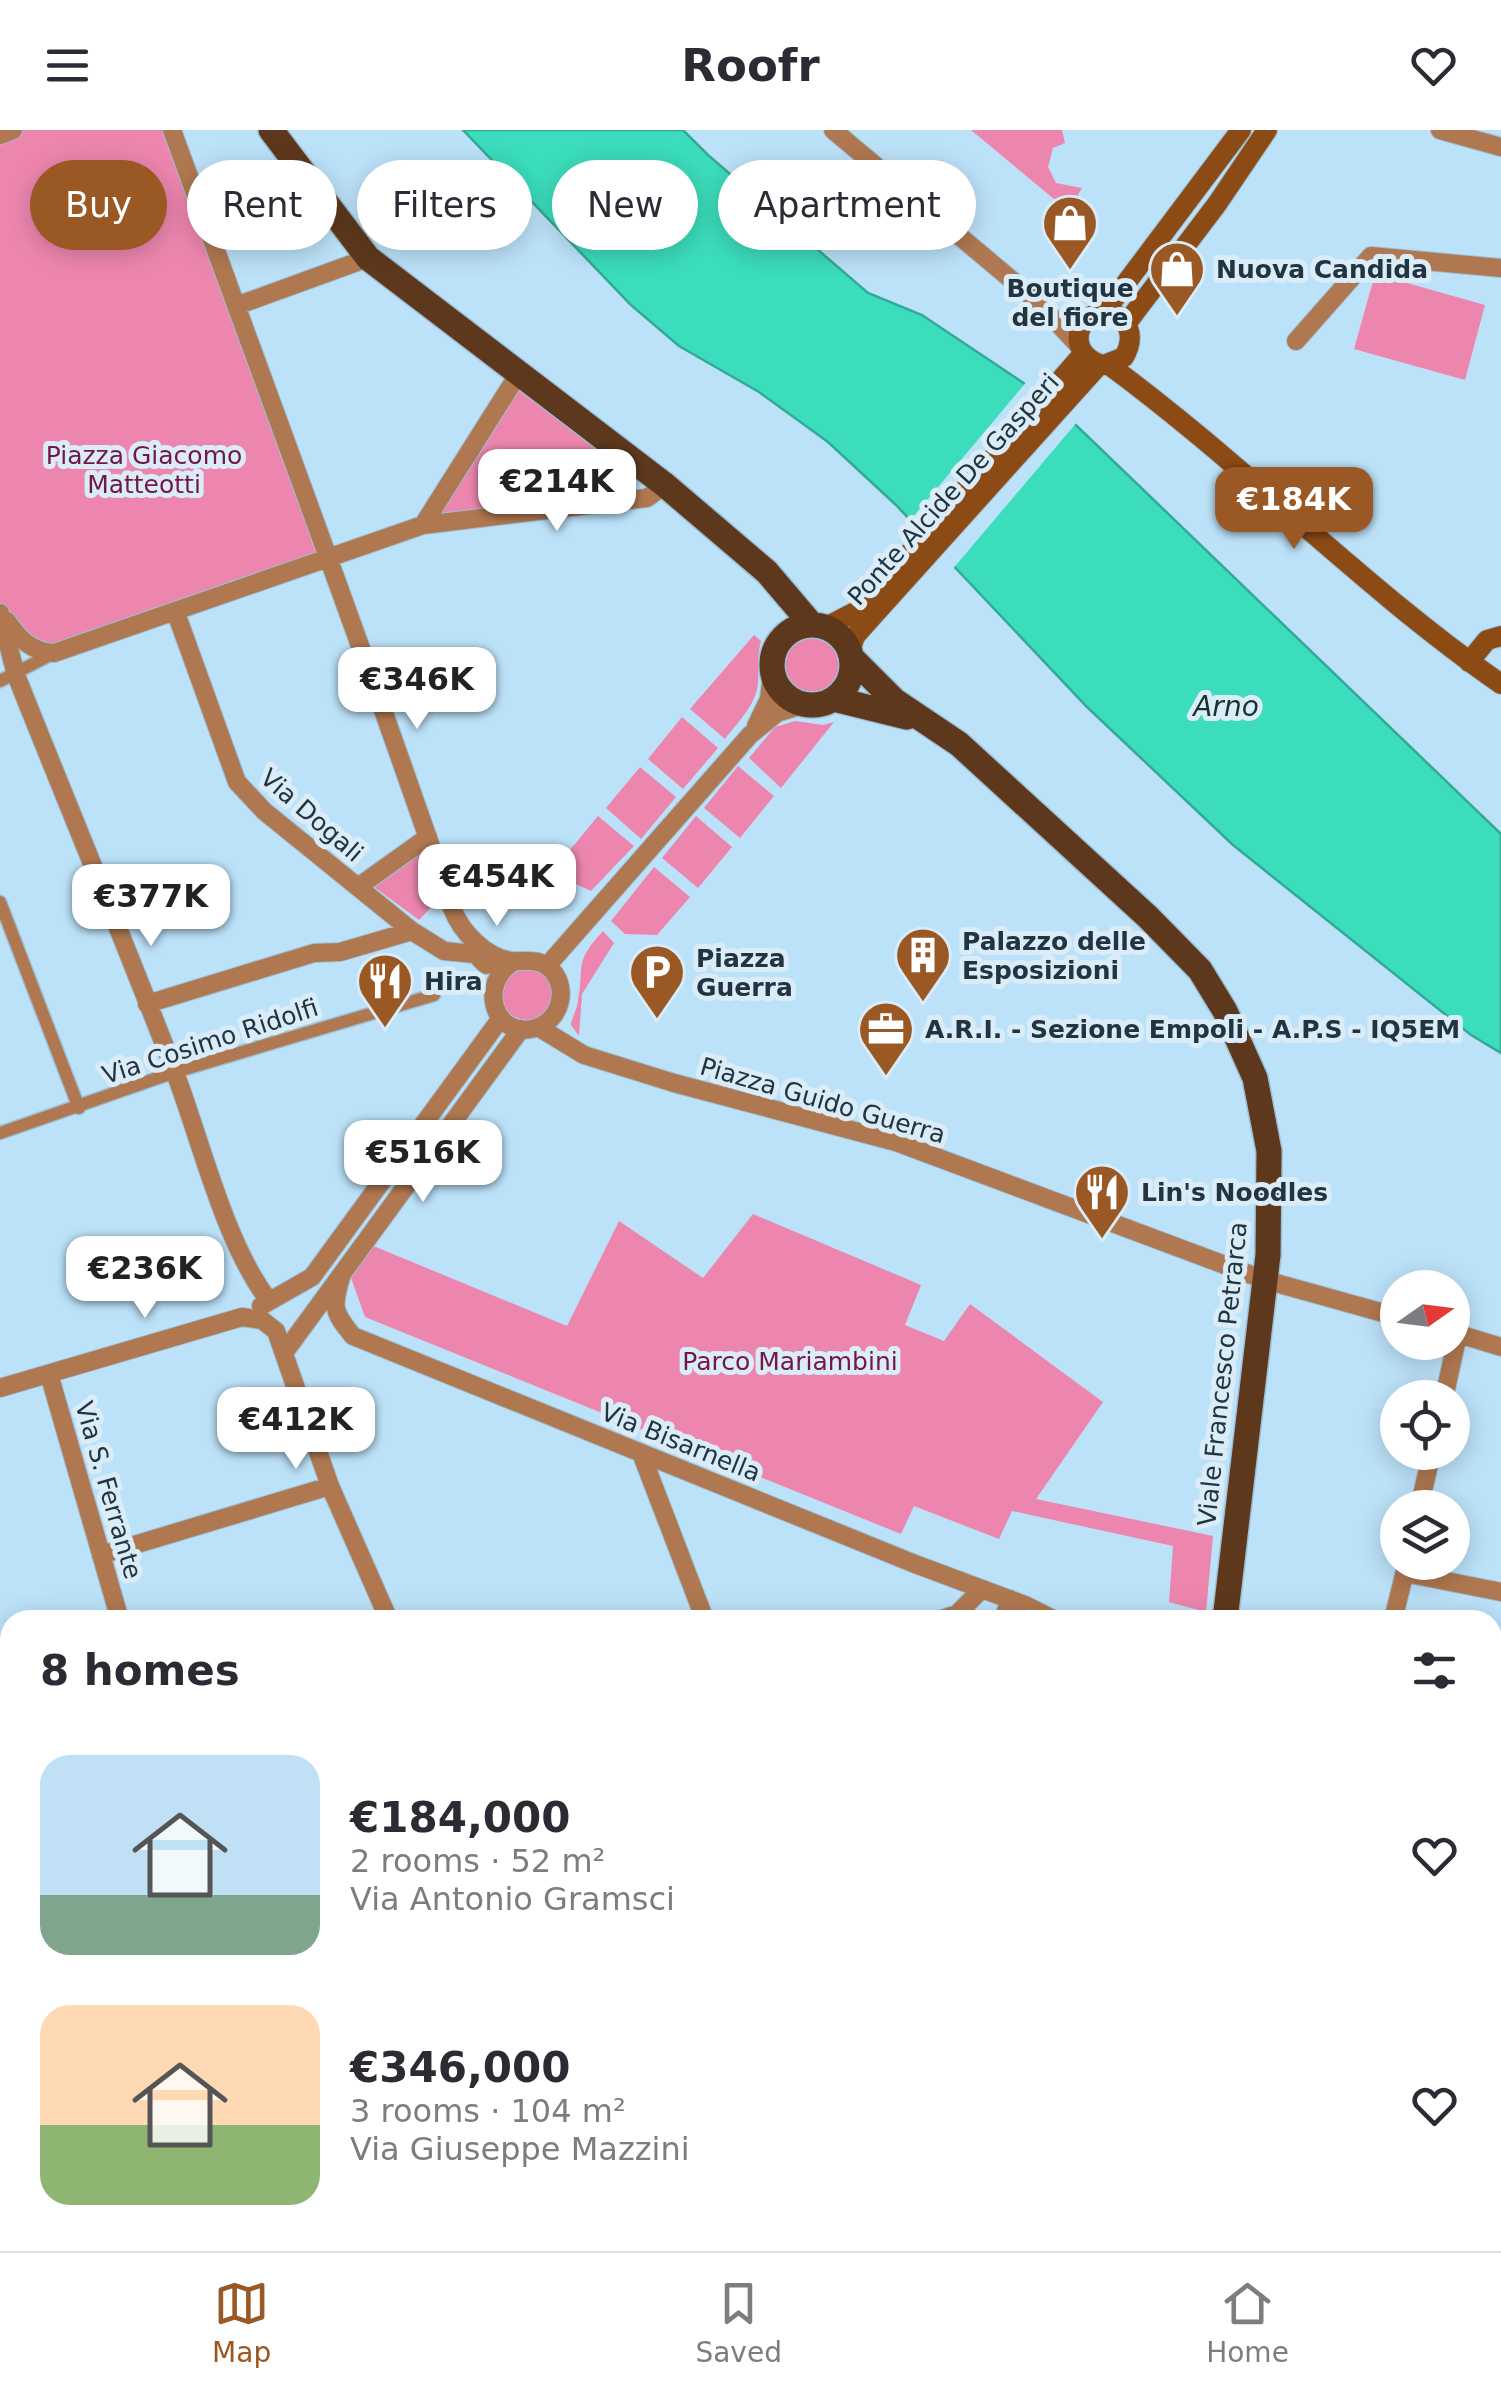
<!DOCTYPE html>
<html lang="en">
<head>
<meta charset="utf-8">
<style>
	:root { --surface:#fff; --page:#f2f2f3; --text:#2b2b33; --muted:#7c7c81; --line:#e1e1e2; --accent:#9a5825 }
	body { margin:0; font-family:"DejaVu Sans",sans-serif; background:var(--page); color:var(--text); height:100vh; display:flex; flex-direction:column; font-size:38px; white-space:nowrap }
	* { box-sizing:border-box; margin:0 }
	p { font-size:32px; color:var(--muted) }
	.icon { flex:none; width:55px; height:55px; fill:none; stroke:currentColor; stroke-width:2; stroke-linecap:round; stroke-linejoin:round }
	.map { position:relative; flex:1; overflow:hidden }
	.sheet { position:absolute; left:0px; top:1480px; width:1502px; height:642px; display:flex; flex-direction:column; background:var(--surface); border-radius:30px 30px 0 0; box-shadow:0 5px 25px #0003 }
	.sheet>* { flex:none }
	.guide { position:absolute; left:30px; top:30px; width:1000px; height:90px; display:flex; gap:20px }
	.needle { width:65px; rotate:76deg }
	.buttons { position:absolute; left:1380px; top:1140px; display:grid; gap:20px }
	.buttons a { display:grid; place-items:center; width:90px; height:90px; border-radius:50%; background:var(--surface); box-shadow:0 5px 25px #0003; font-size:50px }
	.price { position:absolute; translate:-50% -85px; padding:0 22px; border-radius:20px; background:#fff; color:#222; font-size:32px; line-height:65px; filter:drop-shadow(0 2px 5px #0008) }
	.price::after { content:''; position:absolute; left:50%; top:60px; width:30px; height:22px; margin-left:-15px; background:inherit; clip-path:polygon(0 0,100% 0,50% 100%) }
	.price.current { background:var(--accent); color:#fff }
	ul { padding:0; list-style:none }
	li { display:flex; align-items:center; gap:30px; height:250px; padding:0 40px }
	li span { display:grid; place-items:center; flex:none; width:280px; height:200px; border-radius:30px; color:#555 }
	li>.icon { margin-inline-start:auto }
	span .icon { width:120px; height:120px; fill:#fffc; stroke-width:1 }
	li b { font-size:42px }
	h2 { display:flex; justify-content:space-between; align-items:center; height:120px; padding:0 40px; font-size:42px }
	.tag { padding:0 35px; border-radius:45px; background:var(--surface); box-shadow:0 5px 25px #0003; font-size:35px; line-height:90px }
	.tag.current { background:var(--accent); color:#fff }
	header { display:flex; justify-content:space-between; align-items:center; height:130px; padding:0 40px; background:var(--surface); font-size:45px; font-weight:700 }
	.tabs { display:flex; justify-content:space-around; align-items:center; height:140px; border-top:2px solid var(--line); background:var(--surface); font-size:28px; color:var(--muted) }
	.tabs a { display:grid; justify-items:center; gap:5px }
	.tabs .current { color:var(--accent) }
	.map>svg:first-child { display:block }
	.green { fill:#ed86af }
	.water { fill:#3bddbc; stroke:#33aa96; stroke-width:2.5 }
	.pier { fill:#bce2f9 }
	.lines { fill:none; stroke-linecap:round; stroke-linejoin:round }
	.stream { stroke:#33aa96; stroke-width:6 }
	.pedestrian-casing { stroke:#9dbfd4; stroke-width:15 }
	.minor-casing { stroke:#9dbfd4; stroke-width:20 }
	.tertiary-casing { stroke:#9dbfd4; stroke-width:22 }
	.secondary-casing { stroke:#9dbfd4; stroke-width:22 }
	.primary-casing { stroke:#9dbfd4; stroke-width:28 }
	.pedestrian { stroke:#b07850; stroke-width:12 }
	.minor { stroke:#b07850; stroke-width:18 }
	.tertiary { stroke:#b07850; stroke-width:20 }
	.secondary { stroke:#8c4b15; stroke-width:20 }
	.primary { stroke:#5e381c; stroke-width:25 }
	.labels { text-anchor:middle; stroke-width:10; stroke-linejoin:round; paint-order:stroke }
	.poi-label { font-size:25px; font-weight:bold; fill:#21343f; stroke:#d9ecf8; text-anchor:start }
	.park-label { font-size:25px; fill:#751746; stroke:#d9ecf8 }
	.street-label { font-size:25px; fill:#21343f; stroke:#d9ecf8 }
	.water-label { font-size:28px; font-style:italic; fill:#19322c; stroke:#d9ecf8 }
</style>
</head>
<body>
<header><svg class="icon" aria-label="menu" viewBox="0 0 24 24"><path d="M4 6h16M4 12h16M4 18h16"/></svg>Roofr<svg class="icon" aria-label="heart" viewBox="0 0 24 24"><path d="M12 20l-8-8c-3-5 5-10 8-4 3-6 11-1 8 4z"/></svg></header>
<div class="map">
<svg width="1501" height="2121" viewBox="0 0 1501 2121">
	<rect width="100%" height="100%" fill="#bce2f9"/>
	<path class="green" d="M 12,0 L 172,0 L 328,430 L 36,522 L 0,482 L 0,5 Z
		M 971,0 L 1062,0 L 1065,13 L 1053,18 L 1048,37 L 1056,53 L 1082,58 L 1075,70 L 1078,89 Z
		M 1375,144 L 1485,175 L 1465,250 L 1354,219 Z
		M 519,243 L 615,333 L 605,355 L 423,395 Z
		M 754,505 L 761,511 C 757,526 759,537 758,552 C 757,574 738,592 725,609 L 690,579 Z
		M785 535a30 30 0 1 1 60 0a30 30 0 1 1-60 0Z
		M 682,587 L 718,618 L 683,659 L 648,629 Z
		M 795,591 L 823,595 L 834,592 L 781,658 L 749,628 L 775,597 Z
		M 738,636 L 774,666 L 740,708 L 704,678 Z
		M 640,637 L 676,667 L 641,709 L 606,678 Z
		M 598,686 L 634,716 L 591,761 L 565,749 L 570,720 Z
		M 696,686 L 732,717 L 698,758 L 662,728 Z
		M 455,715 L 538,723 L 521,738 L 468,751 Z
		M 421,721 L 440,768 L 419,790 L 374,757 Z
		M 654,737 L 690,767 L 657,805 L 625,804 L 611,791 Z
		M 603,801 L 614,813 L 582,864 L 579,906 L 571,895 C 572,886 577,880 578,871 C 585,834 573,834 603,801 Z
		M501 864a26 26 0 1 1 52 0a26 26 0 1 1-52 0Z
		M 753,1084 L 921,1155 L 905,1195 L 944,1211 L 970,1174 L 1103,1272 L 1036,1369 L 1213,1406 L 1206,1482 L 1169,1472 L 1173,1416 L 1012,1381 L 999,1409 L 914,1376 L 901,1404 L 365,1187 L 350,1145 L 371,1115 L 567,1196 L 619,1091 L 703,1148 Z"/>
	<path class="water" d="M 463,0 L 683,0 L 708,25 L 868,163 L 922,185 L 1052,272 L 1501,704 L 1501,923 L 1471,905 L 1233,715 L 1087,577 L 896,375 L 828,312 L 759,262 L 679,216 L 631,175 Z"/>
	<path class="pier" d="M 1028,250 L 1056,268 L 1078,291 L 951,441 L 907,394 Z"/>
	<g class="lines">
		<path class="stream" d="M 1492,1760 L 1501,1752
			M 1420,2112 L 1427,2121"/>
		<g class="pedestrian-casing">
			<path id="pedestrian" d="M 0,551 L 54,523
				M 0,772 L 79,978
				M 0,1003 L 175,942 L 434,865"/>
		</g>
		<g class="minor-casing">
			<path id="minor" d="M 172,0 C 266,259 363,517 452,778 C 461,802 486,828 512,831 C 525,832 536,828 548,837 C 570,854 562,890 536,898 C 494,910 476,853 515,831
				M 833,0 L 1038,172 L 1078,215
				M 1440,0 L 1501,17
				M 0,5 L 13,0
				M 236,176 L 368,128
				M 1296,211 L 1371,126 L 1501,138
				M 423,395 L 519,243
				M 0,483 L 16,545 C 68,676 123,807 174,940 C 201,1010 224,1112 269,1171
				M 176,483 L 237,652 L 264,681 L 412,801 L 444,821 L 475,824 L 486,835
				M 7,491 C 20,510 31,521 54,523 L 423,395 L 647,368 L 665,355
				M 756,596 L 769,569 L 772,544
				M 358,757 L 428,707
				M 547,836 L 750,605 L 777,583 L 803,575
				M 147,874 L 314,823 L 340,822 L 412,801
				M 538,897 L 584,925 L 674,953 L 896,1012 L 1265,1150 L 1398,1187
				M 342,1144 C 332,1176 332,1181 353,1206 L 915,1434 L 1025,1475 L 1055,1490
				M 261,1176 L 312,1147 L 501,888
				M 1452,1202 L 1501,1217
				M 284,1223 L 521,899
				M 49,1244 L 120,1490
				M 0,1258 L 242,1187 L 262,1190 L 276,1201 L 330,1356
				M 1444,1268 L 1458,1204
				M 641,1323 L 705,1490
				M 1419,1378 L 1432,1322
				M 101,1425 L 330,1356 L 389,1490
				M 1405,1443 L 1501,1462
				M 939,1490 L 957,1484 L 982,1459
				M 1003,1490 L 1010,1469
				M 1393,1490 L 1407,1433
				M 0,1723 L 10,1721
				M 0,1778 L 10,1825
				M 0,2063 L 10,2082
				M 26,2112 L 30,2121
				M 71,2112 L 73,2121
				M 233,2112 L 237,2121
				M 631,2112 L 635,2121
				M 941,2112 L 944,2121
				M 1229,2112 L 1232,2121
				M 489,2121 L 512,2112"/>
		</g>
		<g class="tertiary-casing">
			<path id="tertiary" d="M 1492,1641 L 1501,1644"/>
		</g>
		<g class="secondary-casing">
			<path id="secondary" d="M 1105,181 C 1129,186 1136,206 1124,227 L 1104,235 C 1070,228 1070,187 1105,181 L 1241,0
				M 1126,194 L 1217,74 L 1267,0
				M 1109,235 C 1245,335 1363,458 1501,554
				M 826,497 L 861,479 L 1083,224
				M 850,521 L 855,506 L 871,488 L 1099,235
				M 1469,532 L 1487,510 L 1501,506"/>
		</g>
		<g class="primary-casing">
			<path id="primary" d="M 271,0 L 368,128 L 665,355 L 767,442 L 812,495
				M772 535a40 40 0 1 1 80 0a40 40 0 1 1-80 0Z
				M 852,528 L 895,571 L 959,614 L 1148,787 L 1200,840 L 1225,881 L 1255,948 L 1269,1021 L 1268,1125 L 1225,1490
				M 834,569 L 907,587
				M 1320,2112 L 1329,2121"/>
		</g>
		<use href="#pedestrian" class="pedestrian"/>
		<use href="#minor" class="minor"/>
		<use href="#tertiary" class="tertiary"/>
		<use href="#secondary" class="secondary"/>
		<use href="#primary" class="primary"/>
	</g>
	<defs>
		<g id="shop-pin" transform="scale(2.875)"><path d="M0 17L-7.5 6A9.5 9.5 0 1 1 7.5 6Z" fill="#9a5825" stroke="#d9ecf8"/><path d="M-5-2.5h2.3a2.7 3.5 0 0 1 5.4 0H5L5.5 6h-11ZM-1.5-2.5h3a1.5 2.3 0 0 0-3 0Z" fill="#fff"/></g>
		<g id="building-pin" transform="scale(2.875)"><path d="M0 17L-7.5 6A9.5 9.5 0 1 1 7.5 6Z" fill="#9a5825" stroke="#d9ecf8"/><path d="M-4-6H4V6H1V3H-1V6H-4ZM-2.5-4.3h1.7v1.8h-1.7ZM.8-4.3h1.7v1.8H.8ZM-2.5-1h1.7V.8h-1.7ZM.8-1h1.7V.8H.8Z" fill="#fff"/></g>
		<g id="parking-pin" transform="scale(2.875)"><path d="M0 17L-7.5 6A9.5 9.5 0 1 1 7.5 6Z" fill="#9a5825" stroke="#d9ecf8"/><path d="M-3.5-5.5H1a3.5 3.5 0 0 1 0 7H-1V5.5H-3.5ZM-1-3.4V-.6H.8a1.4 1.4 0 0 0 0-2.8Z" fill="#fff"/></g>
		<g id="restaurant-pin" transform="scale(2.875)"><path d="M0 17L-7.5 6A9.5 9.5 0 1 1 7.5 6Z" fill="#9a5825" stroke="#d9ecf8"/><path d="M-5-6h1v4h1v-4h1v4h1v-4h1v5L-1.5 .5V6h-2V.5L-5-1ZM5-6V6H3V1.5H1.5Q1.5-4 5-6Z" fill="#fff"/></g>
		<g id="office-pin" transform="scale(2.875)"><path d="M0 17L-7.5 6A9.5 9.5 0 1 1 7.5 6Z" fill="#9a5825" stroke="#d9ecf8"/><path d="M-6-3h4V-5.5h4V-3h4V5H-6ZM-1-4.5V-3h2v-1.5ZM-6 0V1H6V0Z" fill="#fff"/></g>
	</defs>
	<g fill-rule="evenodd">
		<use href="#shop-pin" x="1070" y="93"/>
		<use href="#shop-pin" x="1177" y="139"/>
		<use href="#building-pin" x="923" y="825"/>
		<use href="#parking-pin" x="657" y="842"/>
		<use href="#restaurant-pin" x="385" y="851"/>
		<use href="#office-pin" x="886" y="899"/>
		<use href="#restaurant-pin" x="1102" y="1062"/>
	</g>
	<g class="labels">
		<g class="poi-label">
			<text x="1216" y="148">Nuova Candida</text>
			<text x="1070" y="167" text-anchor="middle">Boutique<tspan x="1070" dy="29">del fiore</tspan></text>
			<text x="962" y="820">Palazzo delle<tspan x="962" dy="29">Esposizioni</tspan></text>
			<text x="696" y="837">Piazza<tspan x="696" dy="29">Guerra</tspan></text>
			<text x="424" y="860">Hira</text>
			<text x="925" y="908">A.R.I. - Sezione Empoli - A.P.S - IQ5EM</text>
			<text x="1141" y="1071">Lin's Noodles</text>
		</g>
		<g class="park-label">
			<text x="144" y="334">Piazza Giacomo<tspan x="144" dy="29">Matteotti</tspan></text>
			<text x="790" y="1240">Parco Mariambini</text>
		</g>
		<g class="street-label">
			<text transform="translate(953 359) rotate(-48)" y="9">Ponte Alcide De Gasperi</text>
			<text transform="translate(312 685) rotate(41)" y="9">Via Dogali</text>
			<text transform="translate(210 911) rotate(-18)" y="9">Via Cosimo Ridolfi</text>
			<text transform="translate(823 970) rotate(16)" y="9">Piazza Guido Guerra</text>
			<text transform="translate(1222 1244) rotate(-84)" y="9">Viale Francesco Petrarca</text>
			<text transform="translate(681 1312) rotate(22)" y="9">Via Bisarnella</text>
			<text transform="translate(109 1360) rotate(74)" y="9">Via S. Ferrante</text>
		</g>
		<g class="water-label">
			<text x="1226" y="586">Arno</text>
		</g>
	</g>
</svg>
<div class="buttons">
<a><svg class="needle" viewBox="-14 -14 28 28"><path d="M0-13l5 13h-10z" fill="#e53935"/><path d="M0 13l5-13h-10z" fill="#7c7c81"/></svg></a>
<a><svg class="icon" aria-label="locate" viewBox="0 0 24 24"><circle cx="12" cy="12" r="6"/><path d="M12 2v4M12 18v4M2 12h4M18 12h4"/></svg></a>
<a><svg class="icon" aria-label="layers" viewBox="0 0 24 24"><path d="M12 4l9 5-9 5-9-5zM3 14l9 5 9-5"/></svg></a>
</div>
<b class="price" style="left:557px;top:404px">€214K</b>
<b class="price current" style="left:1294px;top:422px">€184K</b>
<b class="price" style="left:417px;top:602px">€346K</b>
<b class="price" style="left:497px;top:799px">€454K</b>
<b class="price" style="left:151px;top:819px">€377K</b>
<b class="price" style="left:423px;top:1075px">€516K</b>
<b class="price" style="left:145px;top:1191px">€236K</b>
<b class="price" style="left:296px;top:1342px">€412K</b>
<div class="guide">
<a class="tag current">Buy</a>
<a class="tag">Rent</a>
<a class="tag">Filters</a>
<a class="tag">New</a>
<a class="tag">Apartment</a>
</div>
<section class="sheet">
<h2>8 homes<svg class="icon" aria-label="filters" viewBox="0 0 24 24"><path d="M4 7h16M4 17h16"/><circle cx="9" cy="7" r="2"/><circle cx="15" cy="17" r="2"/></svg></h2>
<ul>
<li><span style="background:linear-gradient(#bfe0f5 70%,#7fa58c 0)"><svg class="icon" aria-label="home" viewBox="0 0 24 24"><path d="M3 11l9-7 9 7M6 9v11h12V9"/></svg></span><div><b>€184,000</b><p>2 rooms · 52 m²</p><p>Via Antonio Gramsci</p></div><svg class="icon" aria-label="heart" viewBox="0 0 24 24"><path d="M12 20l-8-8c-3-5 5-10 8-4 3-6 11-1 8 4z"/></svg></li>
<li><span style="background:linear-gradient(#ffd9b3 60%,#8fb573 0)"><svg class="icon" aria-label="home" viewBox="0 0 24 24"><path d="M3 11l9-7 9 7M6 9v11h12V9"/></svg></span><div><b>€346,000</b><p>3 rooms · 104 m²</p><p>Via Giuseppe Mazzini</p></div><svg class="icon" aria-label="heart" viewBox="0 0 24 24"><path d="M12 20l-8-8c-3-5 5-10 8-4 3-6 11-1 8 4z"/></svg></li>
</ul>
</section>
</div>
<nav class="tabs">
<a class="current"><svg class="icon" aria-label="map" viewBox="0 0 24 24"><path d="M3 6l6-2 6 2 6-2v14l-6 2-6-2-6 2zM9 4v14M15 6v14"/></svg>Map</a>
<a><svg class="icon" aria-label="saved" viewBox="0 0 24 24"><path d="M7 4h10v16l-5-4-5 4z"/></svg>Saved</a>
<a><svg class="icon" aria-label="home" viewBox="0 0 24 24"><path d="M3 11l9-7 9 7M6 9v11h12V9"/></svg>Home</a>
</nav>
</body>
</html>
